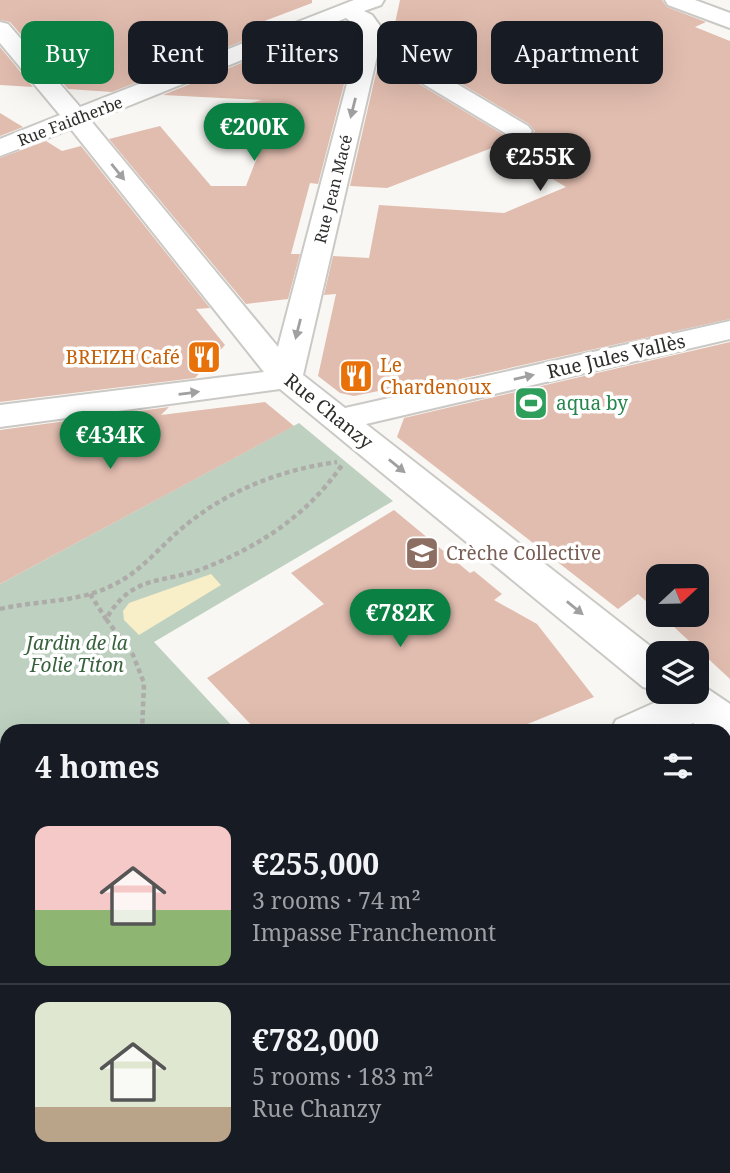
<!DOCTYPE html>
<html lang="en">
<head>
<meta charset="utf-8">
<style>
	:root { --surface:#171b24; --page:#242831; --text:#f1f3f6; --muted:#9ea1a6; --line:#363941; --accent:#0b8043 }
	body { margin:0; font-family:"Noto Serif",serif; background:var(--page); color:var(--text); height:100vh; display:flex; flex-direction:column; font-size:26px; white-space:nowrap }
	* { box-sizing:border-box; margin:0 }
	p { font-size:23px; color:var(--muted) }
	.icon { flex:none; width:38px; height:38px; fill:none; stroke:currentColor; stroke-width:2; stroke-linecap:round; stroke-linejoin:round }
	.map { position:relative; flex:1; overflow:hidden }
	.details { position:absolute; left:0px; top:724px; width:732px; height:450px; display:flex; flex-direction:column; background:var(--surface); border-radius:21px 21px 0 0; box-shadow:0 7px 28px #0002 }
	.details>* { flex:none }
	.guide { position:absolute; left:21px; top:21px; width:690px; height:63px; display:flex; gap:14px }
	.needle { width:46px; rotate:68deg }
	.fabs { position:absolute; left:646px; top:564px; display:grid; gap:14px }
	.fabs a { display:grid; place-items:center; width:63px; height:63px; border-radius:14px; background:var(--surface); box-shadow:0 7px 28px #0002; font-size:35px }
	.price { position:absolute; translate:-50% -60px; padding:0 16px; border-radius:24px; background:var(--accent); color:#fff; font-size:23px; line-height:46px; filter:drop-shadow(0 2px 4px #0008) }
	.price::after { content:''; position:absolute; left:50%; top:42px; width:21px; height:16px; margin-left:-10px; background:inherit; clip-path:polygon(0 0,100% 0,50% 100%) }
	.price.current { background:#222; color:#fff }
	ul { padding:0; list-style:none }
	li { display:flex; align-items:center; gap:21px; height:175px; padding:0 35px }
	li+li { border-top:2px solid var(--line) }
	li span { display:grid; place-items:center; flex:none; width:196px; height:140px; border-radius:14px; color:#555 }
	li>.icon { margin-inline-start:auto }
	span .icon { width:84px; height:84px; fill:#fffc; stroke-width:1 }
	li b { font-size:30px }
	h2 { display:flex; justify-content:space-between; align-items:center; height:84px; padding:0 35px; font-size:30px }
	.pill { padding:0 24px; border-radius:14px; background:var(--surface); box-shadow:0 7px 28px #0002; font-size:24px; line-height:63px }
	.pill.current { background:var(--accent); color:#fff }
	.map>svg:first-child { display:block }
	.green { fill:#bed1c0 }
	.sand { fill:#f8eec8 }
	.building { fill:#e1bdaf }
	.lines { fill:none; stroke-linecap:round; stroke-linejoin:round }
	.minor-casing { stroke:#cac9c5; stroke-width:4 }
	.path-far1 { stroke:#aeaca9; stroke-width:4.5; stroke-dasharray:5 3.5; stroke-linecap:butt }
	.path { stroke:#aeaca9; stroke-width:5; stroke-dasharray:7 4.5; stroke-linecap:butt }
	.minor { fill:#fff; fill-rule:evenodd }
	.oneway { fill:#a0a0a0 }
	.labels { text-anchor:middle; stroke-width:7; stroke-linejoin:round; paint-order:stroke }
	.far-street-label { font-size:16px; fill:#2d2d2b; stroke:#fff }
	.street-label { font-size:19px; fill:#2d2d2b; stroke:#fff }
	.food-label { font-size:19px; fill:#c56008; stroke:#fff; text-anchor:end }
	.leisure-label { font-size:19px; fill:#27864d; stroke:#fff; text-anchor:start }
	.education-label { font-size:19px; fill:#785e54; stroke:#fff; text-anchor:start }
	.park-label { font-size:19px; font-style:italic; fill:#37613c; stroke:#fff }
</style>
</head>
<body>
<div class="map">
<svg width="730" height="1173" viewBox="0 0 730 1173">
	<rect width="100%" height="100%" fill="#f9f7f3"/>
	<path class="green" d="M 299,423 L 393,501 L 154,642 L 235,729 L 231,731 L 7,732 L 7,964 L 0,967 L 0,584 Z"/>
	<path class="sand" d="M 211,574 L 221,585 L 139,635 L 124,620 L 123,611 L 129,603 Z"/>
	<path class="building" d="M 0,0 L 312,0 L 312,3 L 262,22 L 281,26 L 112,92 L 68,89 L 10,22 L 0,20 Z
		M 400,0 L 662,0 L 667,7 L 706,22 L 695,27 L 730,41 L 730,319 L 415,389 L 418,383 L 354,396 L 340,393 L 318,376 L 336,294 L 324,295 L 333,256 L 369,258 L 379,205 L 504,213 L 566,187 L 497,146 L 387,188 L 350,186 L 379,60 L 509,138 L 520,141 L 530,138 L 535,131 L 529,124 L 391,42 Z
		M 315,33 L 355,42 L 318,184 L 310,183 L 291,254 L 300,254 L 288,299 L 246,304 L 109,139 L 160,126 L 211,186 L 246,186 L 271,121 L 216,116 L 216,112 L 262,100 L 163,95 Z
		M 0,47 L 33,87 L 0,85 Z
		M 0,113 L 23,127 L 0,136 Z
		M 46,141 L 62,151 L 81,146 L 210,308 L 196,309 L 225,345 L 195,378 L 0,402 L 0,158 Z
		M 730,342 L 730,679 L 660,614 L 696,614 L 696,576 L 658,576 L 658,612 L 638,594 L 618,609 L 397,437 L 404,418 Z
		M 265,402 L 294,426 L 0,584 L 0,430 L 169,407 L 161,415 Z
		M 394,510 L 470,573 L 474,571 L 502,594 L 494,600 L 537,624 L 594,697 L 508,732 L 258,732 L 207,678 L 324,604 L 291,573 Z"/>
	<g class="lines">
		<g class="minor-casing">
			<path id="minor" d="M 354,0 L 384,0 L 381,5 L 364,11 L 372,15 L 383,30 L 381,39 L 528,126 L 532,131 L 528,136 L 519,139 L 510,136 L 377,56 L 303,375 L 345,408 L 730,321 L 730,339 L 366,424 L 659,653 L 658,691 L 643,687 L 280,389 L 0,427 L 0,405 L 264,372 L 71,129 L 0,156 L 0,139 L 60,115 L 0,43 L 0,22 L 8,24 L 80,107 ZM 346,18 L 361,30 L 278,347 L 91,121 Z
				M 665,0 L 695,0 L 730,13 L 730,28 L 668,5 Z
				M 696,681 L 730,704 L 730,743 L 724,742 L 724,732 L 705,732 L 693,723 L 675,732 L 610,732 L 616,720 L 663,699 L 658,691 L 696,691 Z
				M 724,820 L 730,821 L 730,860 L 724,862 Z
				M 7,981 L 7,1031 L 0,1034 L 0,984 Z
				M 319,1167 L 379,1167 L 376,1173 L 316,1173 Z"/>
		</g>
		<path class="path-far1" d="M 90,594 L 106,619
			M 0,609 C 38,600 80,603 115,584 C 141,571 159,548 181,529 C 226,491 279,470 337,462
			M 142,732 L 144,683 L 133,655 L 106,619 C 134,572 163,585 207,567 C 262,545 308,514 342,465"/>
		<path class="path" d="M 0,835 L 7,832"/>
		<use href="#minor" class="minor"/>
	</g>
	<defs><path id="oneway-solid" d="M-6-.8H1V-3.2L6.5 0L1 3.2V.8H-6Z" transform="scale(1.75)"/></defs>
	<g class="oneway">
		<use href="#oneway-solid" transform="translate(353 108) rotate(104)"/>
		<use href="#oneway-solid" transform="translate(118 172) rotate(51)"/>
		<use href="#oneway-solid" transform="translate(298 329) rotate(104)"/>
		<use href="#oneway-solid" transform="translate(524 377) rotate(-13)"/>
		<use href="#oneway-solid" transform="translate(189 393) rotate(-7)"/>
		<use href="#oneway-solid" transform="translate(397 466) rotate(39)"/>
		<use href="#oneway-solid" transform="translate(575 608) rotate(39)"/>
	</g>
	<defs>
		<g id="restaurant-square" transform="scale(1.75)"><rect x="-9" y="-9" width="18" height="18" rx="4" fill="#e8710a" stroke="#fff"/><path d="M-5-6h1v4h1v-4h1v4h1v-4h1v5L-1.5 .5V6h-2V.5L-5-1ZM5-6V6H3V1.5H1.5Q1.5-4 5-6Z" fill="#fff"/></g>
		<g id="stadium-square" transform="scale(1.75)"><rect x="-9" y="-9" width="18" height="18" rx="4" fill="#2e9e5b" stroke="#fff"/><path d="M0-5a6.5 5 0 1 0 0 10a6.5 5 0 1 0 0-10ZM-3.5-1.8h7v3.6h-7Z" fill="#fff"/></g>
		<g id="school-square" transform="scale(1.75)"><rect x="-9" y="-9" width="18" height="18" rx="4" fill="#8d6e63" stroke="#fff"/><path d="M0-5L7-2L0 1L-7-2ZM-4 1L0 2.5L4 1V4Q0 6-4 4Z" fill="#fff"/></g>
	</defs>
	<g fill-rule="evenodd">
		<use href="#restaurant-square" x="204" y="357"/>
		<use href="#restaurant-square" x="356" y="376"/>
		<use href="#stadium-square" x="531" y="403"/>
		<use href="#school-square" x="422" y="553"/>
	</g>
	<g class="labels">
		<g class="far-street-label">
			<text transform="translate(70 121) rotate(-21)" y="6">Rue Faidherbe</text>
			<text transform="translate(333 189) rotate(-76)" y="6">Rue Jean Macé</text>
		</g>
		<g class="street-label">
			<text transform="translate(616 356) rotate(-13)" y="7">Rue Jules Vallès</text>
			<text transform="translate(329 411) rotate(39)" y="7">Rue Chanzy</text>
		</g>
		<g class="food-label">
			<text x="180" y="364">BREIZH Café</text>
			<text x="380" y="372" text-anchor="start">Le<tspan x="380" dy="22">Chardenoux</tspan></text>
		</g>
		<g class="leisure-label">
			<text x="556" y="410">aqua by</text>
		</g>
		<g class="education-label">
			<text x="446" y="560">Crèche Collective</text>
		</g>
		<g class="park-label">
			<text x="77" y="650">Jardin de la<tspan x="77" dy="22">Folie Titon</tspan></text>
		</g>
	</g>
</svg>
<div class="fabs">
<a><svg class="needle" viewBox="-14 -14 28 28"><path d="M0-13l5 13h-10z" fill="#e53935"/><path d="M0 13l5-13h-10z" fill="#9ea1a6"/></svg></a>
<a><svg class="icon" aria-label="layers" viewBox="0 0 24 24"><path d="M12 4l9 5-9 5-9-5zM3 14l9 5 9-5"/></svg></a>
</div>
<b class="price" style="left:254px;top:163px">€200K</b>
<b class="price current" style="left:540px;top:193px">€255K</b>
<b class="price" style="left:110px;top:471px">€434K</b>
<b class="price" style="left:400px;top:649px">€782K</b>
<div class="guide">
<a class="pill current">Buy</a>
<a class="pill">Rent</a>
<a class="pill">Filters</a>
<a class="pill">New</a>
<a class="pill">Apartment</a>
</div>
<section class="details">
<h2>4 homes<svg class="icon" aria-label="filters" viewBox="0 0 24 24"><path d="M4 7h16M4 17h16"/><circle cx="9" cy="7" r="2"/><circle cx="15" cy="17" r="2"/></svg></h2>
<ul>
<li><span style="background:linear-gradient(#f6c9c9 60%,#8fb573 0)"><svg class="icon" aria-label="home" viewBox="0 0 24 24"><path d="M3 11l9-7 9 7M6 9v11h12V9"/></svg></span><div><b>€255,000</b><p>3 rooms · 74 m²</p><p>Impasse Franchemont</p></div></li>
<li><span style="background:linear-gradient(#dfe7d0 75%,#b9a48a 0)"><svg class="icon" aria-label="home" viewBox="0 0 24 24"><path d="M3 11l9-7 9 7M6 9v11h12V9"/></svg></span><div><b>€782,000</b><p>5 rooms · 183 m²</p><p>Rue Chanzy</p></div></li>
</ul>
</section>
</div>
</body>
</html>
